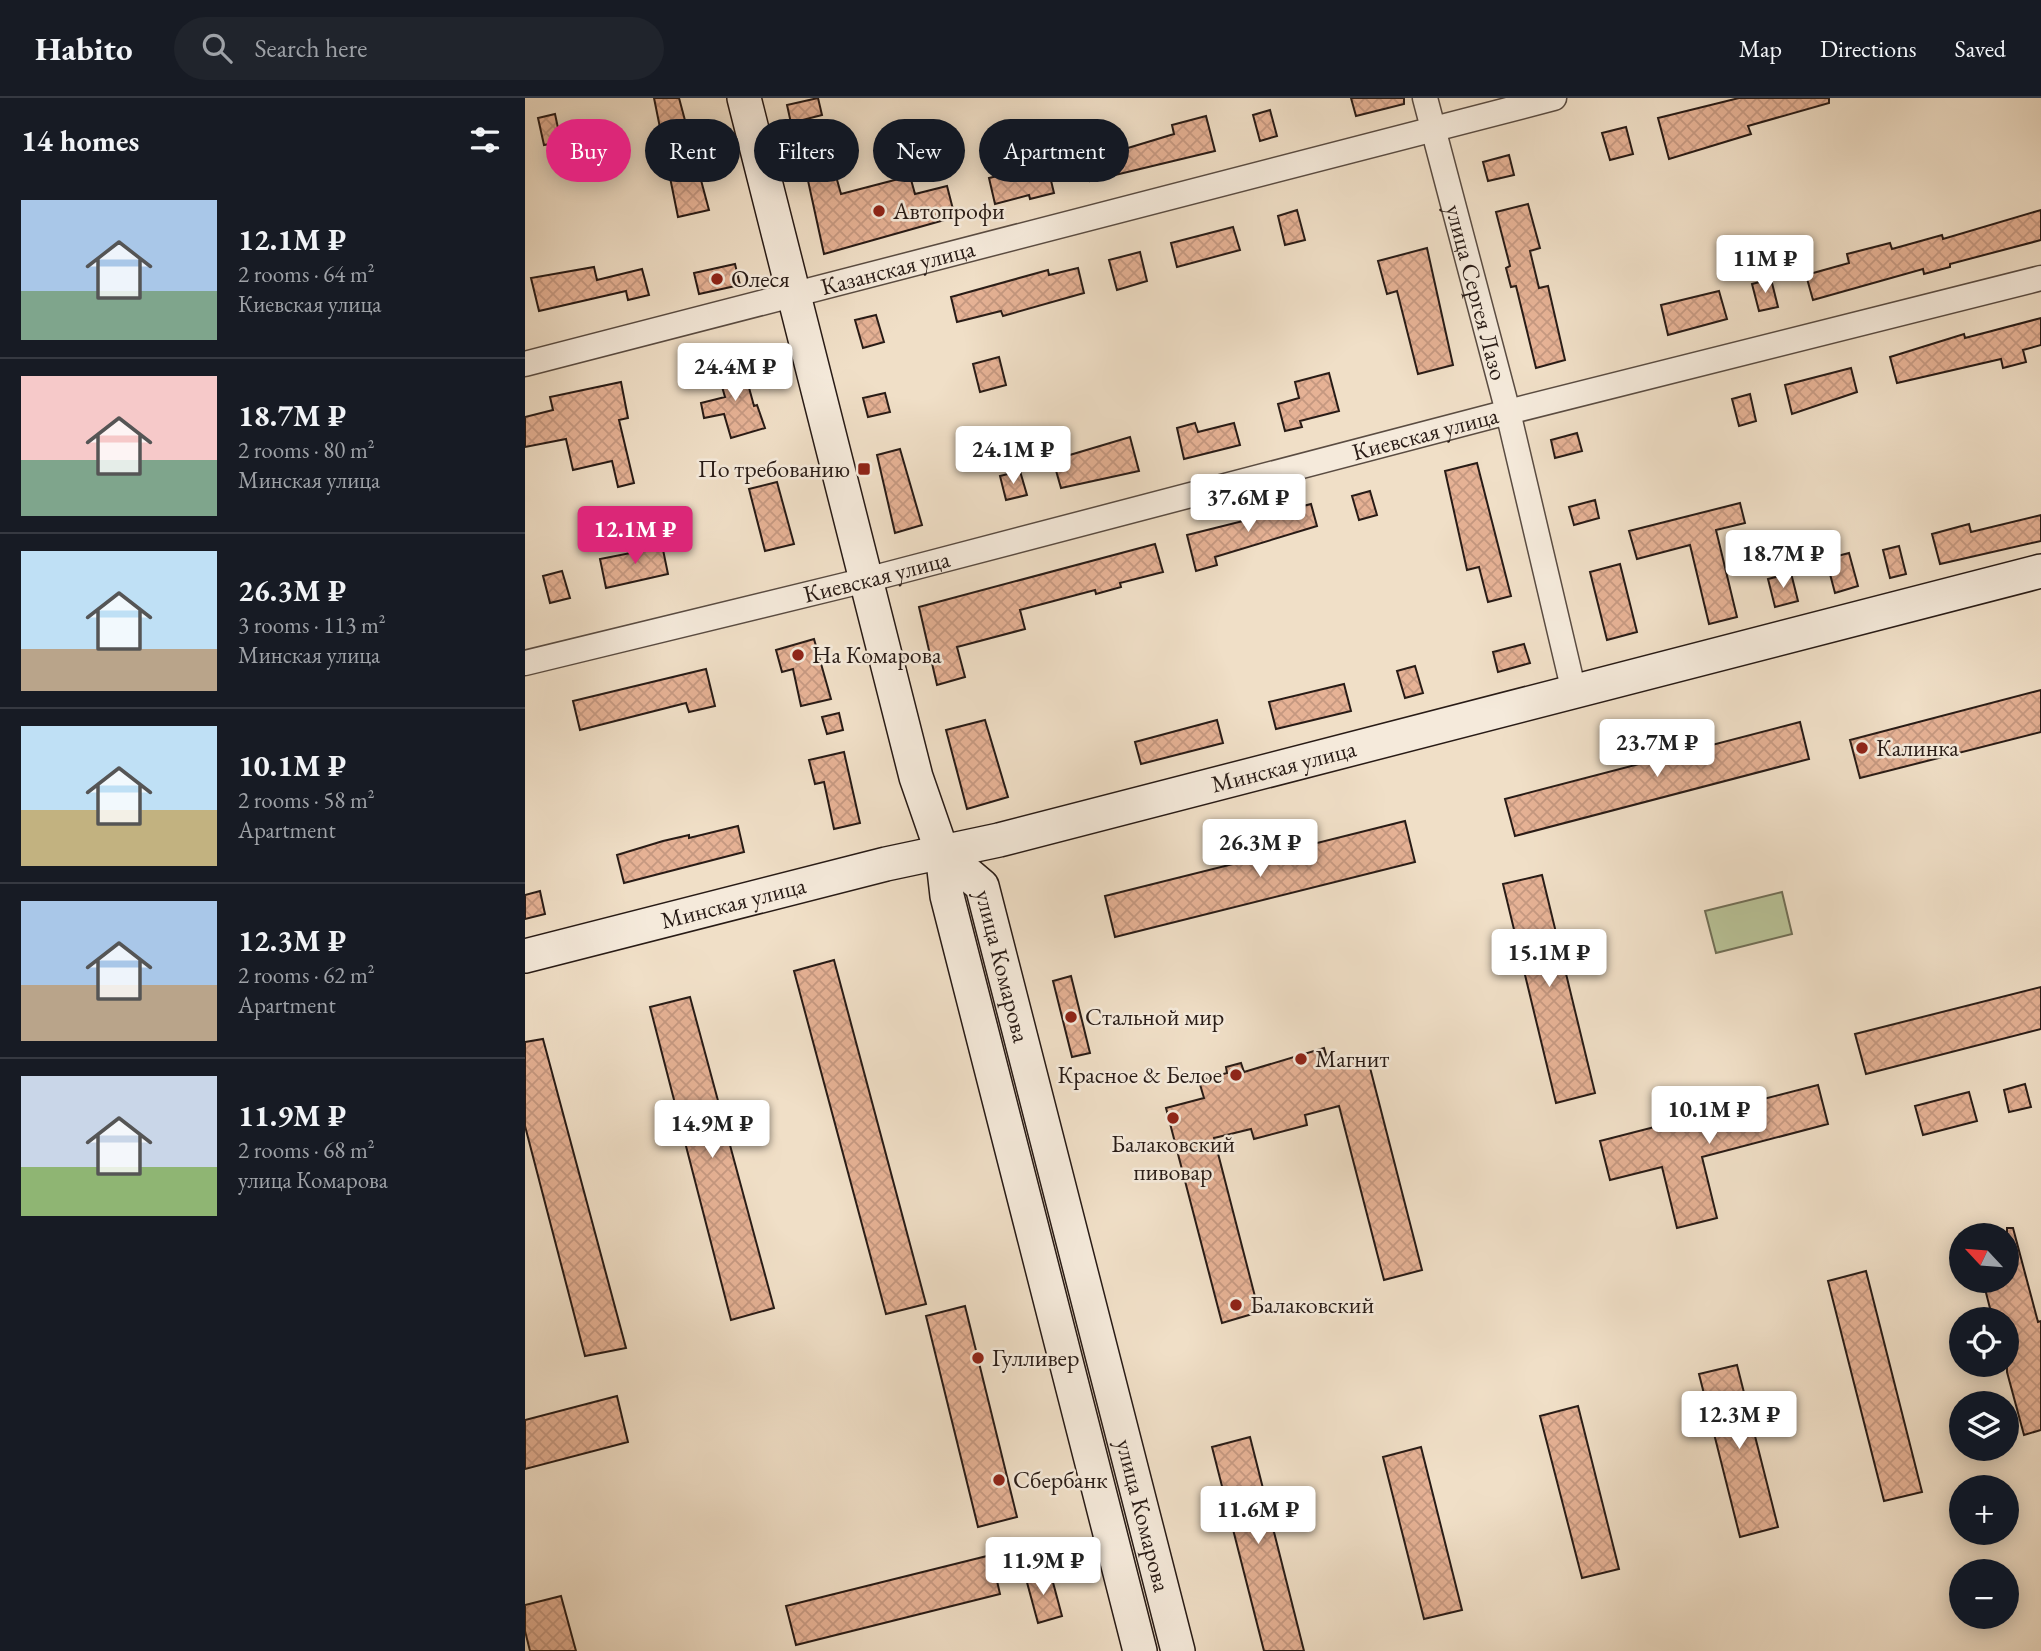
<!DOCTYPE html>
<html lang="en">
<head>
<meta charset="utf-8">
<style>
	:root { --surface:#171b24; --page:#20242c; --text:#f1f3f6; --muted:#9ea1a6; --line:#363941; --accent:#db2777 }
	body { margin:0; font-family:"EB Garamond",serif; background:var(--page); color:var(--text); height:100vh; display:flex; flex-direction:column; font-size:26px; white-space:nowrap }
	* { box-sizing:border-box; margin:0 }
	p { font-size:23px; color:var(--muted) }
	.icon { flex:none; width:38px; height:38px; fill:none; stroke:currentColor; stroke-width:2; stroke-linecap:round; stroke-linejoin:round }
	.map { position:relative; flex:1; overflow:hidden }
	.panel { display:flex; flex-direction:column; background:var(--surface); width:525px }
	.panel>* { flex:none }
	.top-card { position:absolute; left:21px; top:21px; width:665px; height:63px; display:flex; gap:14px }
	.needle { width:46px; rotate:296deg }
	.tools { position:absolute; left:1424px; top:1125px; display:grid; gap:14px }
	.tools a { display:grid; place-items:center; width:70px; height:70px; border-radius:50%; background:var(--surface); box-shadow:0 4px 18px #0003; font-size:35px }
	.price { position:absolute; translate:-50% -60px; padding:0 16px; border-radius:7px; background:#fff; color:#222; font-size:23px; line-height:46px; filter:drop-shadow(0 2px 4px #0008) }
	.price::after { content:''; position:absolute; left:50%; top:42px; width:21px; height:16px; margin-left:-10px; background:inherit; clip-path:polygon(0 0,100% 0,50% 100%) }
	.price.on { background:var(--accent); color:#fff }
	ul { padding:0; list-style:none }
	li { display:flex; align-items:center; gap:21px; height:175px; padding:0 21px }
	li+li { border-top:2px solid var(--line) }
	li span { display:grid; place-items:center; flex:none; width:196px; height:140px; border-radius:0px; color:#555 }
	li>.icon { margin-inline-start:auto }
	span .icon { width:84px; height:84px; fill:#fffc; stroke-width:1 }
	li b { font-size:30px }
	h2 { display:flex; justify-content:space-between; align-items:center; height:84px; padding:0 21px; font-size:30px }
	.pill { padding:0 24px; border-radius:32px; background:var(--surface); box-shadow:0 4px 18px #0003; font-size:24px; line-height:63px }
	.pill.on { background:var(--accent); color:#fff }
	header { display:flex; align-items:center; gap:42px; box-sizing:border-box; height:98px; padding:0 35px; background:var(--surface); border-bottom:2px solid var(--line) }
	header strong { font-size:33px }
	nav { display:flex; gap:38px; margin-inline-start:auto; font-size:24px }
	.search { width:490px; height:63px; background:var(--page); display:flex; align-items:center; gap:18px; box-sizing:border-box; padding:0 24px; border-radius:38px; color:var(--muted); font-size:26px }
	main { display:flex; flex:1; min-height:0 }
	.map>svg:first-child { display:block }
	.pitch { fill:#b8c297; stroke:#706e56; stroke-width:2 }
	.building { fill:url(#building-cross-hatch); stroke:#281b16; stroke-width:2 }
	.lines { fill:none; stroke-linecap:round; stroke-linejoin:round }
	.street-casing { stroke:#5a4c42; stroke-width:27 }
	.secondary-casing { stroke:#281b16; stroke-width:36 }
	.street { stroke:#f5eadb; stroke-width:24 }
	.secondary { stroke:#f5eadb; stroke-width:33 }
	.poi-dot { fill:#8f2418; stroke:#f5eadb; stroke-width:2.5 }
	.labels { text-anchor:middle; stroke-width:5; stroke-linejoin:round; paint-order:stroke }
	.poi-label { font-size:24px; fill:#281b16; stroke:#f5eadb; text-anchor:start }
	.street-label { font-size:24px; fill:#281b16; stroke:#f5eadb }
</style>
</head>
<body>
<header>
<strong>Habito</strong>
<div class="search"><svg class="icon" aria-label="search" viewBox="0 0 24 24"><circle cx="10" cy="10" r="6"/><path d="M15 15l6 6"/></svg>Search here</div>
<nav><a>Map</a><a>Directions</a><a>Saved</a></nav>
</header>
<main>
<section class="panel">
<h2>14 homes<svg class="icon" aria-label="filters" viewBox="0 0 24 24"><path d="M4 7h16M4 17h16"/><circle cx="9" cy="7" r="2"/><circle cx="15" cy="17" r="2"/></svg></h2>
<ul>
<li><span style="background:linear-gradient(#a9c7e8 65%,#7fa58c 0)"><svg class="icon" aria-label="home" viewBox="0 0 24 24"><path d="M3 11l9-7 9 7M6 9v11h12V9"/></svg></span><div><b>12.1M ₽</b><p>2 rooms · 64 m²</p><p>Киевская улица</p></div></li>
<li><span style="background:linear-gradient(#f6c9c9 60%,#7fa58c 0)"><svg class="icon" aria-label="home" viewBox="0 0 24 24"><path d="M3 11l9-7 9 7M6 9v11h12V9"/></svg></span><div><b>18.7M ₽</b><p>2 rooms · 80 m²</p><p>Минская улица</p></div></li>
<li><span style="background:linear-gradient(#bfe0f5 70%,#b9a48a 0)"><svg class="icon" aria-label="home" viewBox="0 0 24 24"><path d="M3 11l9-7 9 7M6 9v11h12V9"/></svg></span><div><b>26.3M ₽</b><p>3 rooms · 113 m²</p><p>Минская улица</p></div></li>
<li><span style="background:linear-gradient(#bfe0f5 60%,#c2b280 0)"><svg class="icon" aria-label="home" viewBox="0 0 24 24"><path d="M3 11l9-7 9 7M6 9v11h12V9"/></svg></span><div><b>10.1M ₽</b><p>2 rooms · 58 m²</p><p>Apartment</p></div></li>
<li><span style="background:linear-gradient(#a9c7e8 60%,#b9a48a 0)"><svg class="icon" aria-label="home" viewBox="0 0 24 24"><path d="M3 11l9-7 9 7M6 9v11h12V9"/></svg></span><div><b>12.3M ₽</b><p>2 rooms · 62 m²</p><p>Apartment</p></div></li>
<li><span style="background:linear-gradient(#c9d6e8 65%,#8fb573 0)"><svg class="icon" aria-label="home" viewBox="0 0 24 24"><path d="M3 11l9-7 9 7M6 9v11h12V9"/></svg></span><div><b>11.9M ₽</b><p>2 rooms · 68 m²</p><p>улица Комарова</p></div></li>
</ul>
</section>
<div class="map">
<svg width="1516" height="1553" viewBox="0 0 1516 1553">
	<defs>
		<pattern id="building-cross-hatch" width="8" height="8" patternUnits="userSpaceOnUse" patternTransform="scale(1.75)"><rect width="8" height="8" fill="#e6b295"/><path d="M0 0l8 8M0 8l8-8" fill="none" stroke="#c59880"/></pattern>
	</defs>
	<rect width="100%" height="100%" fill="#f0dfc7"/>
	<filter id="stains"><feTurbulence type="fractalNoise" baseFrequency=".00286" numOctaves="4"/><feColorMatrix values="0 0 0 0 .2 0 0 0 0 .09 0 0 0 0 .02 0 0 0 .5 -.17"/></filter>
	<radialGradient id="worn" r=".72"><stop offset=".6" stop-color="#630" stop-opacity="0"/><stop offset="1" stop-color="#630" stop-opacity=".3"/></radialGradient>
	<path class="pitch" d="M 1257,794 L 1267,836 L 1191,855 L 1180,813 Z"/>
	<path class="building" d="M 129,0 L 154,0 L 184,112 L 153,119 Z
		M 293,0 L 297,17 L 266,25 L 262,7 Z
		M 826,0 L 879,0 L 879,6 L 831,18 Z
		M 1214,0 L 1304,0 L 1304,5 L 1223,28 L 1226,36 L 1144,61 L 1133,20 Z
		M 745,12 L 752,38 L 735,43 L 728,17 Z
		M 30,16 L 36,44 L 19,47 L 13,20 Z
		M 681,18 L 690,53 L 565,83 L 560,63 L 649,36 L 647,27 Z
		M 1101,29 L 1108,56 L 1085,62 L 1077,35 Z
		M 984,57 L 989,77 L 963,83 L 958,64 Z
		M 522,66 L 529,95 L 505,101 L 504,97 L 470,106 L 464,80 Z
		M 309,71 L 316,96 L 385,78 L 390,96 L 422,88 L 430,119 L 299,156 L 282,78 Z
		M 1003,106 L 1015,150 L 1005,153 L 1014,190 L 1023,188 L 1040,262 L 1011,270 L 991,188 L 986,189 L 981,170 L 985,168 L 971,114 Z
		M 772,112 L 780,142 L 760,147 L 753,118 Z
		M 1516,112 L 1516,142 L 1425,166 L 1425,169 L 1399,176 L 1398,171 L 1288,202 L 1281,177 L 1324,165 L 1322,156 L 1365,145 L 1367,151 L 1417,137 L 1418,141 Z
		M 708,129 L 715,152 L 652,169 L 646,145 Z
		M 902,150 L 928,267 L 893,276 L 872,193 L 862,196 L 853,163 Z
		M 615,154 L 622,183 L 592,192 L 584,162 Z
		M 210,166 L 215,187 L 174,196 L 169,175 Z
		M 69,169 L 72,182 L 117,171 L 124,197 L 103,202 L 101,193 L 14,213 L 6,180 Z
		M 553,170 L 559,195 L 478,218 L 476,213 L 432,224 L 426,199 L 523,172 L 524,177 Z
		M 1246,181 L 1253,209 L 1234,213 L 1227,186 Z
		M 1194,193 L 1202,221 L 1143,237 L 1136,207 Z
		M 351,217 L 359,244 L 338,250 L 330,222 Z
		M 1516,220 L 1516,247 L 1498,252 L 1501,264 L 1478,270 L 1476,261 L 1372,285 L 1365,259 L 1439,236 L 1440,240 Z
		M 474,259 L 481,287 L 455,294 L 448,266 Z
		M 217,264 L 229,308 L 232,307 L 240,330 L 206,340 L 199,316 L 179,320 L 176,305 L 200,299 L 192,271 Z
		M 1326,270 L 1332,294 L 1267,316 L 1260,287 Z
		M 804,275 L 814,313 L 775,323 L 777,329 L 760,333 L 753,306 L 774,300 L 770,284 Z
		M 96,284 L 103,320 L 94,322 L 109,385 L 93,389 L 87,363 L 48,372 L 41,341 L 0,349 L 0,319 L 28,312 L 25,299 Z
		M 360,295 L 365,314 L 343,319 L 338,300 Z
		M 1225,296 L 1231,323 L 1214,328 L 1207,301 Z
		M 670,325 L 673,334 L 709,325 L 715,347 L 659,361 L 652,330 Z
		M 1052,335 L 1057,353 L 1030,360 L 1026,342 Z
		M 605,339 L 614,373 L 536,390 L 528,362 Z
		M 375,351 L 397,427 L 370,435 L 352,357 Z
		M 952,365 L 986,498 L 963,504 L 954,469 L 942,472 L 920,373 Z
		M 495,373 L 502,397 L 481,402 L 475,378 Z
		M 252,384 L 269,446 L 240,453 L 224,391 Z
		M 845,393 L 852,417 L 834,422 L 827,398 Z
		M 1070,402 L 1074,420 L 1049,427 L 1044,409 Z
		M 1215,405 L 1220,425 L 1191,432 L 1212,519 L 1184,526 L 1165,447 L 1112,461 L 1104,433 Z
		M 786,406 L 792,428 L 690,459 L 692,467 L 671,473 L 662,437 Z
		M 1516,417 L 1516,443 L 1415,466 L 1407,436 L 1444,426 L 1446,434 Z
		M 136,442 L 143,476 L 81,490 L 75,461 L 121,452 L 120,445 Z
		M 630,446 L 638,474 L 595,485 L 596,489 L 571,496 L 570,492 L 495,512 L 500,531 L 432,549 L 440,579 L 412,587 L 394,509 Z
		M 1374,448 L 1381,476 L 1365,480 L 1358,452 Z
		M 1324,455 L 1333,488 L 1310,495 L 1301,461 Z
		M 1095,466 L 1112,534 L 1082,542 L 1065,474 Z
		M 37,473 L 45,500 L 25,505 L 18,478 Z
		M 1266,475 L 1273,503 L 1250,509 L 1243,481 Z
		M 289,541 L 306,601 L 276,608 L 268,571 L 257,574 L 251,552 Z
		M 999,546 L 1005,565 L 973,574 L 968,554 Z
		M 890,568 L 898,595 L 880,600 L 872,573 Z
		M 181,571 L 190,608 L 164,614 L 161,605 L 55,632 L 48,603 Z
		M 819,586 L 826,613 L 751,631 L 744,604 Z
		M 1516,592 L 1516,634 L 1335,680 L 1325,642 Z
		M 314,615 L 318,632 L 302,636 L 297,619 Z
		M 460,622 L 483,699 L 442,711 L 421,632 Z
		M 692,622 L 698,645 L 616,666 L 610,644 Z
		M 1275,624 L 1284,661 L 990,738 L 980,701 Z
		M 319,654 L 335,725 L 309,731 L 299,684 L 290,686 L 284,662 Z
		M 880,723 L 890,764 L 590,839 L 580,798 Z
		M 213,728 L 219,754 L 99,785 L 92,757 L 138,743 L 164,737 L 164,740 Z
		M 1017,777 L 1070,995 L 1031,1005 L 978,786 Z
		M 15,793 L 20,816 L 0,821 L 0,797 Z
		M 309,862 L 401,1206 L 361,1216 L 269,873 Z
		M 546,878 L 565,955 L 547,959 L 528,883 Z
		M 1516,889 L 1516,931 L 1341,976 L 1330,936 Z
		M 165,899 L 249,1210 L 206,1222 L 125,909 Z
		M 18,941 L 101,1250 L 60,1258 L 0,1028 L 0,944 Z
		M 799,950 L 804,967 L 842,958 L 897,1172 L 859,1182 L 814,1008 L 780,1017 L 782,1027 L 729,1041 L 726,1031 L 689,1040 L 734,1214 L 697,1225 L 641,1010 L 679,1000 L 674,983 L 702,975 L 701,969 L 716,965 L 719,974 Z
		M 1500,986 L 1506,1009 L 1484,1014 L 1479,992 Z
		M 1293,987 L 1303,1026 L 1177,1059 L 1192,1120 L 1152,1130 L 1137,1069 L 1085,1082 L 1075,1043 Z
		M 1444,994 L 1452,1023 L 1398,1037 L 1390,1008 Z
		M 1482,1130 L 1488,1130 L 1513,1224 L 1516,1223 L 1516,1332 L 1499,1337 L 1482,1274 L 1482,1222 L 1468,1222 L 1458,1183 L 1482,1183 Z
		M 1341,1173 L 1397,1394 L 1359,1403 L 1303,1183 Z
		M 440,1208 L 492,1419 L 453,1429 L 401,1218 Z
		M 1212,1267 L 1253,1429 L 1215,1439 L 1174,1276 Z
		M 92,1298 L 103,1344 L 0,1371 L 0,1322 Z
		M 1053,1308 L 1094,1471 L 1057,1480 L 1015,1318 Z
		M 725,1339 L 779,1553 L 739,1553 L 687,1349 Z
		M 896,1349 L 937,1512 L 899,1521 L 858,1359 Z
		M 466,1457 L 475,1496 L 271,1547 L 261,1508 Z
		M 517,1473 L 518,1479 L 526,1477 L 537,1518 L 513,1525 L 500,1477 Z
		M 36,1498 L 51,1553 L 5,1553 L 0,1533 L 0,1507 Z"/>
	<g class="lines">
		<g class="street-casing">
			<g id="street">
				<path id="s1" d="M 900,0 L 983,314 L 1049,594"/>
				<path id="s2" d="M 0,266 L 1029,0"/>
				<path id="s3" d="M 0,565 L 341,482 L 983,314 L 1516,180"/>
			</g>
		</g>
		<g class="secondary-casing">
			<g id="secondary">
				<path id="s4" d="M 219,0 L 391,679 L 417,754 L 457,788 L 653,1553"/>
				<path d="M 417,754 L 422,798 L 615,1553"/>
				<path id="s5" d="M 0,858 L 361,766 L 474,742 L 1516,473"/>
			</g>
		</g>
		<use href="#street" class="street"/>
		<use href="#secondary" class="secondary"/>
	</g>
	<g class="poi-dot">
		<circle cx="354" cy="113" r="7"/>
		<circle cx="192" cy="181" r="7"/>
		<rect x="332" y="364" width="14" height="14" rx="3.5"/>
		<circle cx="273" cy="557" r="7"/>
		<circle cx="1337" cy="650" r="7"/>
		<circle cx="546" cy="919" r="7"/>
		<circle cx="776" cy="961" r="7"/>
		<circle cx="711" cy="977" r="7"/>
		<circle cx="648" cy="1020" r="7"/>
		<circle cx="711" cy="1207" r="7"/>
		<circle cx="453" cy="1260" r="7"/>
		<circle cx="474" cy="1382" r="7"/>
	</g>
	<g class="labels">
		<g class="poi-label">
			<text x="368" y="121">Автопрофи</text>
			<text x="206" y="189">Олеся</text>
			<text x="325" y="379" text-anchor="end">По требованию</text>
			<text x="287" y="565">На Комарова</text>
			<text x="1351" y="658">Калинка</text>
			<text x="560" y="927">Стальной мир</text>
			<text x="790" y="969">Магнит</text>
			<text x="697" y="985" text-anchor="end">Красное &amp; Белое</text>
			<text x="648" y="1054" text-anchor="middle">Балаковский<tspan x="648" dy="28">пивовар</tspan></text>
			<text x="725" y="1215">Балаковский</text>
			<text x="467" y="1268">Гулливер</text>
			<text x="488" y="1390">Сбербанк</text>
		</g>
		<g class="street-label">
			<text dy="8" stroke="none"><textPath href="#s2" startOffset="385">Казанская улица</textPath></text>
			<text dy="8" stroke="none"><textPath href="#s1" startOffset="201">улица Сергея Лазо</textPath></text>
			<text dy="8" stroke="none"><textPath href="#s3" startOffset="929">Киевская улица</textPath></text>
			<text dy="8" stroke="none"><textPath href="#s3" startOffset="362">Киевская улица</textPath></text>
			<text dy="8" stroke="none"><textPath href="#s5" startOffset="782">Минская улица</textPath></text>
			<text dy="8" stroke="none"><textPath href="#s5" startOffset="215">Минская улица</textPath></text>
			<text dy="8" stroke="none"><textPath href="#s4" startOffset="915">улица Комарова</textPath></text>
			<text dy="8" stroke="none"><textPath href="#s4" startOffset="1482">улица Комарова</textPath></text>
		</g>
	</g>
	<rect width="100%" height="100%" filter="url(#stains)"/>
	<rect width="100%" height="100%" fill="url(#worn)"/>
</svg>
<div class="tools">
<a><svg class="needle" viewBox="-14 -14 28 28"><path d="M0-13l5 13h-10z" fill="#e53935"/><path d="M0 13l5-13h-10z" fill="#9ea1a6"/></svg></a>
<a><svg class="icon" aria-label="locate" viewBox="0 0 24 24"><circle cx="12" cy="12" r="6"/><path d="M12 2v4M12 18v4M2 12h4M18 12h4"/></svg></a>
<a><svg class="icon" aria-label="layers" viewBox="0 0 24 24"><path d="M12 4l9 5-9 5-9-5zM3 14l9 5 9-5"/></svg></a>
<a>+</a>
<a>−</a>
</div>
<b class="price" style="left:1240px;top:197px">11M ₽</b>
<b class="price" style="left:210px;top:305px">24.4M ₽</b>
<b class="price" style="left:488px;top:388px">24.1M ₽</b>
<b class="price" style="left:723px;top:436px">37.6M ₽</b>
<b class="price on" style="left:110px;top:468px">12.1M ₽</b>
<b class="price" style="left:1258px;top:492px">18.7M ₽</b>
<b class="price" style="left:1132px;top:681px">23.7M ₽</b>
<b class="price" style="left:735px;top:781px">26.3M ₽</b>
<b class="price" style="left:1024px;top:891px">15.1M ₽</b>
<b class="price" style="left:1184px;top:1048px">10.1M ₽</b>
<b class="price" style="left:187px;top:1062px">14.9M ₽</b>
<b class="price" style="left:1214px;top:1353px">12.3M ₽</b>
<b class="price" style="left:733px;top:1448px">11.6M ₽</b>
<b class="price" style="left:518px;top:1499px">11.9M ₽</b>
<div class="top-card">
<a class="pill on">Buy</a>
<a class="pill">Rent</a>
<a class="pill">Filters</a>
<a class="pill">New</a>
<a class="pill">Apartment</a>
</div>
</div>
</main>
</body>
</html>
